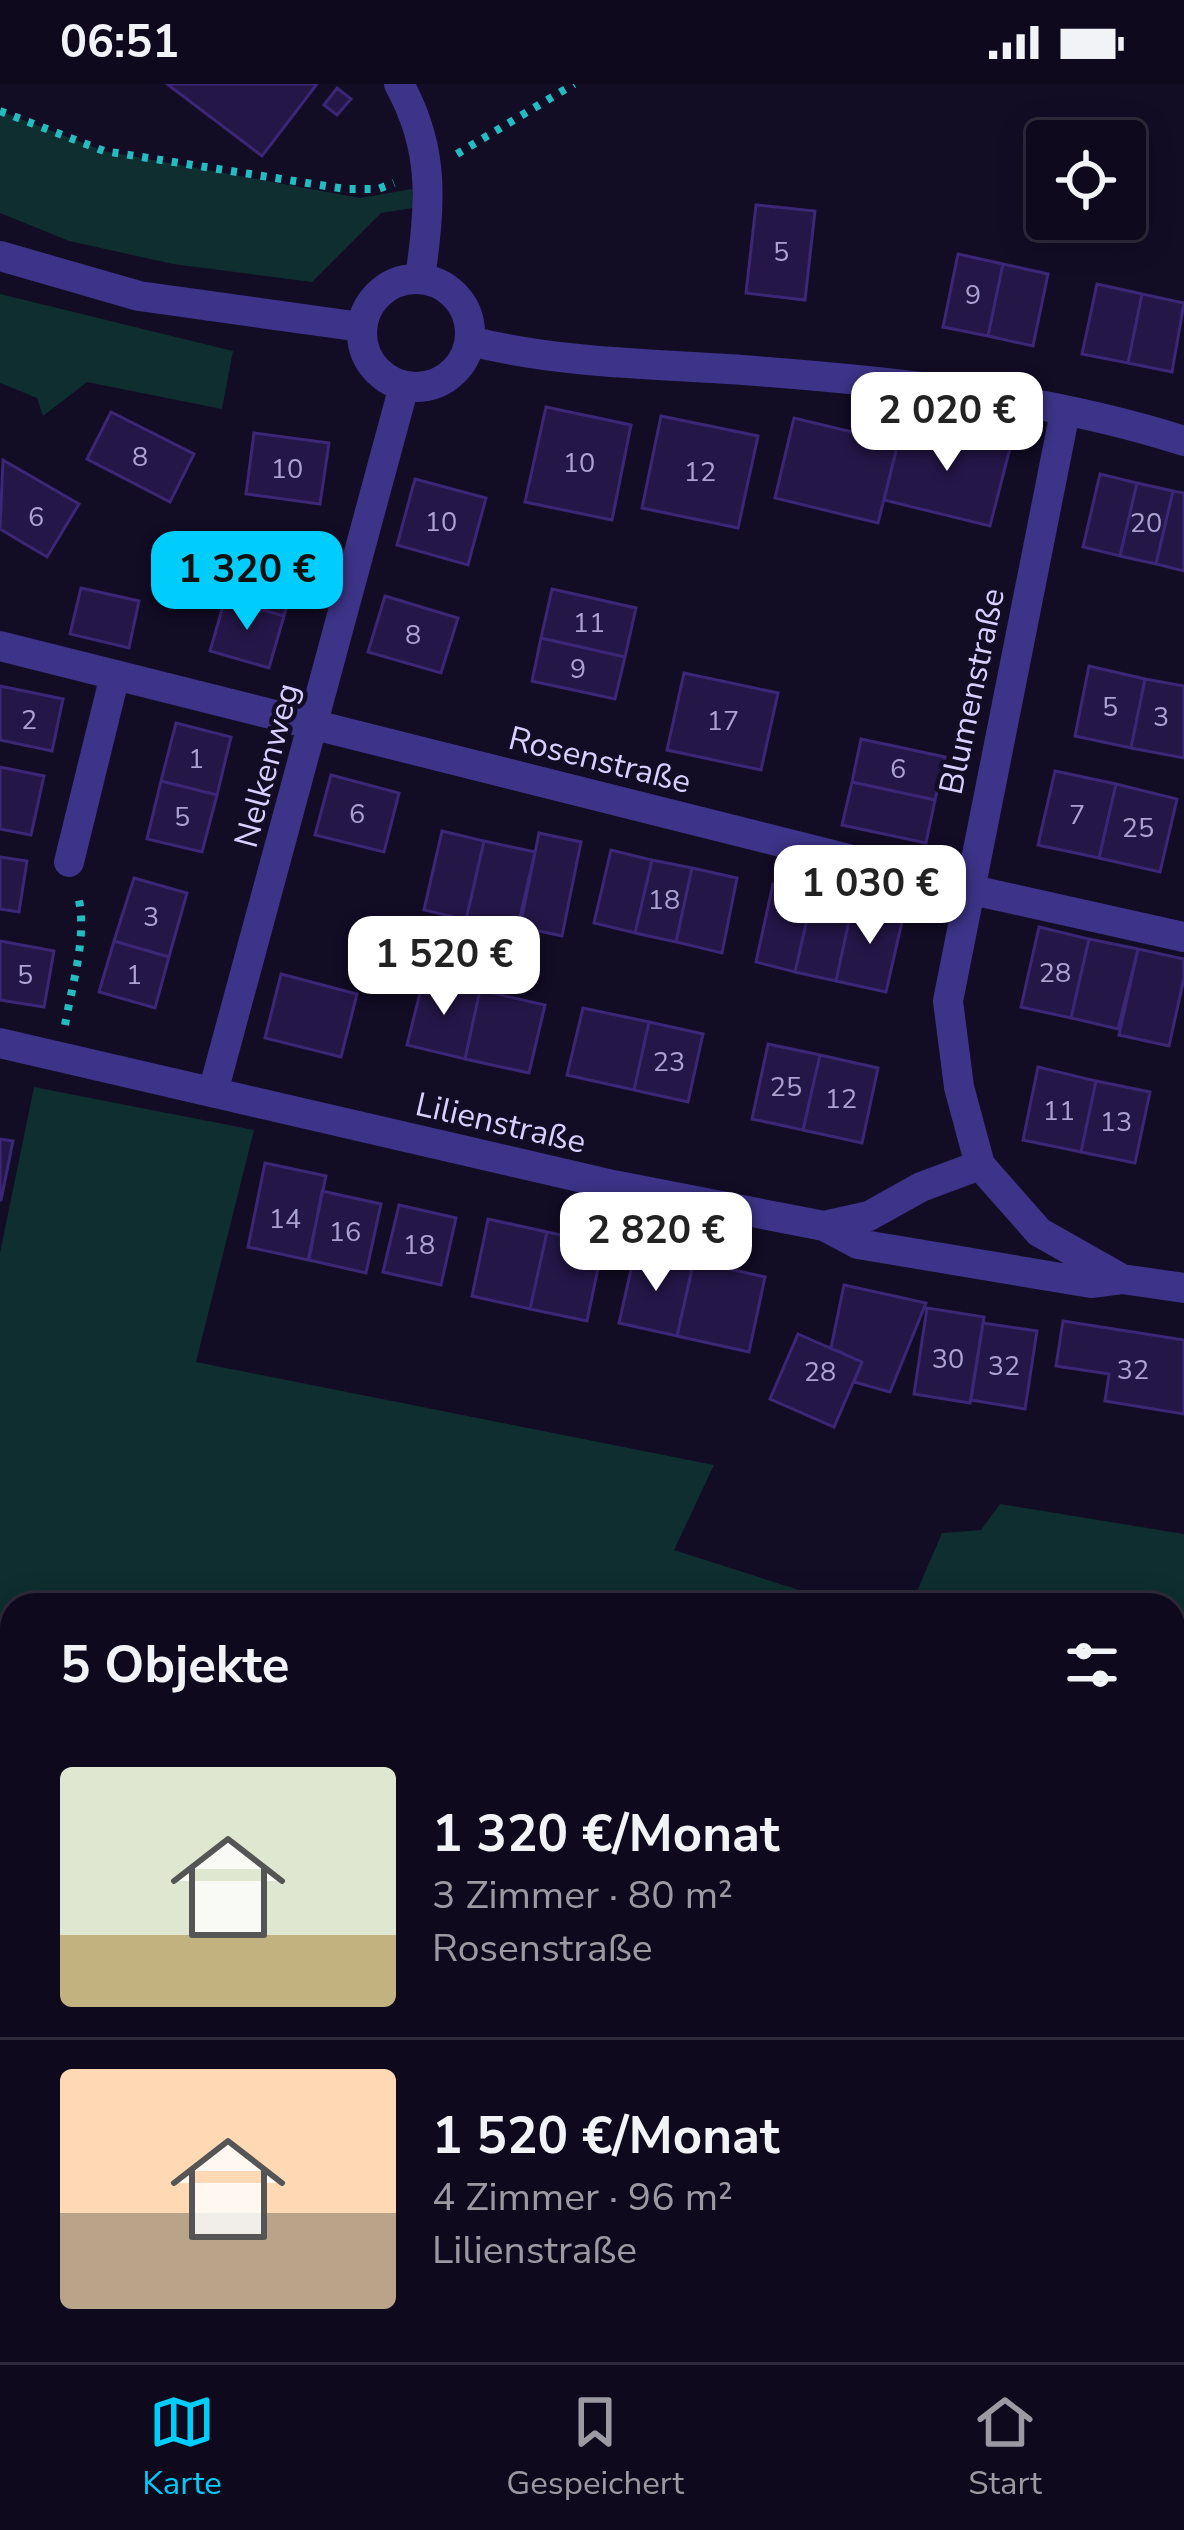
<!DOCTYPE html>
<html lang="de">
<head>
<meta charset="utf-8">
<style>
	:root { --surface:#0e091c; --page:#171225; --text:#f1f3f6; --muted:#9b9aa3; --line:#2e2a3b; --accent:#00cdfb }
	body { margin:0; font-family:"Nunito Sans",sans-serif; background:var(--page); color:var(--text); height:100vh; display:flex; flex-direction:column; font-size:45px; white-space:nowrap }
	* { box-sizing:border-box; margin:0 }
	p { font-size:39px; color:var(--muted) }
	.icon { flex:none; width:66px; height:66px; fill:none; stroke:currentColor; stroke-width:2; stroke-linecap:round; stroke-linejoin:round }
	.map { position:relative; flex:1; overflow:hidden }
	.side { position:absolute; left:0px; top:1509px; width:1185px; height:771px; display:flex; flex-direction:column; background:var(--surface); border-radius:36px 36px 0 0; box-shadow:0 6px 30px #0003,0 0 0 3px var(--line) }
	.side>* { flex:none }
	.fabs { position:absolute; left:1026px; top:36px; display:grid; gap:24px }
	.fabs a { display:grid; place-items:center; width:120px; height:120px; border-radius:12px; background:var(--surface); box-shadow:0 6px 30px #0003,0 0 0 3px var(--line); font-size:60px }
	.price { position:absolute; translate:-50% -102px; padding:0 27px; border-radius:24px; background:#fff; color:#222; font-size:39px; line-height:78px; filter:drop-shadow(0 3px 6px #0008) }
	.price::after { content:''; position:absolute; left:50%; top:72px; width:36px; height:27px; margin-left:-18px; background:inherit; clip-path:polygon(0 0,100% 0,50% 100%) }
	.price.on { background:var(--accent); color:#111 }
	ul { padding:0; list-style:none }
	li { display:flex; align-items:center; gap:36px; height:300px; padding:0 60px }
	li+li { border-top:3px solid var(--line) }
	li span { display:grid; place-items:center; flex:none; width:336px; height:240px; border-radius:12px; color:#555 }
	li>.icon { margin-inline-start:auto }
	span .icon { width:144px; height:144px; fill:#fffc; stroke-width:1 }
	li b { font-size:51px }
	h2 { display:flex; justify-content:space-between; align-items:center; height:144px; padding:0 60px; font-size:51px }
	.status { display:flex; justify-content:space-between; align-items:center; height:84px; padding:0 60px; background:var(--surface); direction:ltr }
	.status svg { height:33px; fill:currentColor }
	.tab-bar { display:flex; justify-content:space-around; align-items:center; height:168px; border-top:3px solid var(--line); background:var(--surface); font-size:33px; color:var(--muted) }
	.tab-bar a { display:grid; justify-items:center; gap:6px }
	.tab-bar .on { color:var(--accent) }
	.map>svg:first-child { display:block }
	.green { fill:#0e2e2f }
	.building { fill:#241647; stroke:#3c2676; stroke-width:3 }
	.lines { fill:none; stroke-linecap:round; stroke-linejoin:round }
	.path { stroke:#23bcc0; stroke-width:8; stroke-dasharray:6 9; stroke-linecap:butt }
	.minor { stroke:#3d3388; stroke-width:30 }
	.rail { stroke:#00cdfb; stroke-width:9; stroke-dasharray:18 15; stroke-linecap:butt }
	.labels { text-anchor:middle; stroke-width:9; stroke-linejoin:round; paint-order:stroke }
	.number-label { font-size:27px; fill:#aca2d1 }
	.street-label { font-size:33px; fill:#d9d0ff; stroke:#120c25 }
</style>
</head>
<body>
<div class="status"><b>06:51</b><svg viewBox="0 0 49 12"><path d="M0 12V9h3v3zM5 12V6h3v6zM10 12V3h3v9zM15 12V0h3v12zM26 1h20v11H26zM47 4h2v5h-2z"/></svg></div>
<div class="map">
<svg width="1184" height="2278" viewBox="0 0 1184 2278">
	<rect width="100%" height="100%" fill="#120c25"/>
	<path class="green" d="M 0,27 L 104,67 L 360,114 L 412,105 L 413,124 L 381,129 L 312,198 L 173,180 L 69,157 L 0,129 Z
		M 0,210 L 233,267 L 222,325 L 87,298 L 43,332 L 37,314 L 0,299 Z
		M 34,1003 L 254,1046 L 196,1278 L 714,1381 L 674,1466 L 846,1521 L 12,1521 L 12,2109 L 0,2095 L 0,1169 Z
		M 1000,1420 L 1184,1450 L 1184,2142 L 1173,2192 L 1173,1521 L 911,1521 L 942,1449 L 981,1446 Z
		M 164,2268 L 990,2268 L 988,2278 L 175,2278 Z
		M 992,2268 L 1156,2268 L 1154,2278 L 990,2278 Z"/>
	<path class="building" d="M 167,0 L 317,0 L 262,72 Z
		M 337,4 L 351,15 L 337,31 L 324,21 Z
		M 756,121 L 815,127 L 805,216 L 746,209 Z
		M 958,170 L 1003,180 L 988,252 L 943,243 Z
		M 1003,180 L 1048,190 L 1033,262 L 988,252 Z
		M 1097,200 L 1142,210 L 1128,279 L 1082,270 Z
		M 1142,210 L 1184,219 L 1172,288 L 1128,279 Z
		M 546,323 L 631,341 L 612,436 L 525,418 Z
		M 111,328 L 194,370 L 170,418 L 87,375 Z
		M 661,332 L 758,352 L 738,444 L 642,424 Z
		M 794,334 L 898,359 L 878,439 L 775,414 Z
		M 903,338 L 1010,364 L 990,442 L 884,416 Z
		M 254,349 L 329,359 L 320,420 L 246,410 Z
		M 3,376 L 79,420 L 47,473 L 0,445 Z
		M 1100,390 L 1137,399 L 1120,472 L 1083,463 Z
		M 415,395 L 486,414 L 468,481 L 397,461 Z
		M 1137,399 L 1173,407 L 1156,480 L 1120,472 Z
		M 1173,407 L 1184,409 L 1184,487 L 1156,480 Z
		M 243,451 L 302,468 L 284,532 L 225,515 Z
		M 81,504 L 139,517 L 129,564 L 70,550 Z
		M 552,505 L 636,524 L 625,573 L 541,554 Z
		M 385,512 L 458,534 L 441,589 L 368,568 Z
		M 225,515 L 284,532 L 269,584 L 210,567 Z
		M 541,554 L 625,573 L 615,615 L 532,597 Z
		M 1089,582 L 1145,595 L 1131,664 L 1075,652 Z
		M 684,589 L 778,609 L 761,686 L 667,666 Z
		M 1145,595 L 1184,602 L 1184,674 L 1131,664 Z
		M 0,602 L 63,615 L 52,667 L 0,656 Z
		M 176,639 L 231,653 L 217,711 L 161,697 Z
		M 861,655 L 945,673 L 935,716 L 852,698 Z
		M 0,683 L 44,692 L 31,751 L 0,745 Z
		M 1055,687 L 1116,700 L 1099,774 L 1038,761 Z
		M 331,691 L 399,709 L 384,768 L 315,751 Z
		M 161,697 L 217,711 L 202,768 L 147,755 Z
		M 852,698 L 935,716 L 926,759 L 842,741 Z
		M 1116,700 L 1177,715 L 1160,788 L 1099,774 Z
		M 442,747 L 484,757 L 466,836 L 424,826 Z
		M 539,749 L 581,758 L 562,852 L 520,843 Z
		M 484,757 L 535,768 L 517,846 L 466,836 Z
		M 611,766 L 652,776 L 635,849 L 594,839 Z
		M 0,773 L 27,777 L 19,828 L 0,825 Z
		M 652,776 L 692,784 L 676,858 L 635,849 Z
		M 692,784 L 737,794 L 722,869 L 676,858 Z
		M 134,794 L 187,809 L 169,873 L 114,857 Z
		M 773,800 L 813,809 L 795,888 L 756,878 Z
		M 813,809 L 853,818 L 836,897 L 795,888 Z
		M 853,818 L 904,829 L 886,908 L 836,897 Z
		M 1039,843 L 1089,855 L 1071,934 L 1021,923 Z
		M 1089,855 L 1138,865 L 1118,945 L 1071,934 Z
		M 0,857 L 54,867 L 44,923 L 0,916 Z
		M 114,857 L 169,873 L 155,924 L 99,908 Z
		M 1138,865 L 1184,875 L 1184,894 L 1169,962 L 1119,951 Z
		M 281,890 L 357,910 L 341,973 L 265,954 Z
		M 424,893 L 480,906 L 465,975 L 407,961 Z
		M 480,906 L 545,921 L 529,989 L 465,975 Z
		M 583,924 L 649,938 L 634,1006 L 567,991 Z
		M 649,938 L 703,950 L 688,1018 L 634,1006 Z
		M 768,960 L 820,971 L 803,1046 L 752,1035 Z
		M 820,971 L 878,984 L 862,1059 L 803,1046 Z
		M 1038,983 L 1096,997 L 1081,1068 L 1023,1056 Z
		M 1096,997 L 1150,1008 L 1135,1079 L 1081,1068 Z
		M 0,1055 L 13,1057 L 1,1116 L 0,1116 Z
		M 265,1079 L 326,1092 L 308,1176 L 248,1163 Z
		M 322,1107 L 381,1120 L 366,1189 L 309,1176 Z
		M 399,1121 L 456,1134 L 441,1201 L 383,1188 Z
		M 488,1135 L 547,1148 L 530,1225 L 472,1212 Z
		M 547,1148 L 603,1160 L 587,1237 L 530,1225 Z
		M 635,1168 L 693,1180 L 677,1252 L 619,1239 Z
		M 694,1177 L 765,1193 L 749,1268 L 677,1252 Z
		M 844,1201 L 926,1219 L 890,1308 L 854,1298 L 862,1278 L 831,1264 Z
		M 927,1224 L 984,1233 L 970,1319 L 914,1310 Z
		M 1063,1237 L 1184,1256 L 1184,1330 L 1105,1317 L 1109,1290 L 1056,1282 Z
		M 983,1239 L 1037,1247 L 1025,1325 L 971,1316 Z
		M 798,1250 L 862,1278 L 834,1343 L 770,1315 Z"/>
	<g class="lines">
		<path class="path" d="M 0,27 L 104,67 L 345,105 L 378,105 L 394,99
			M 457,70 L 574,0
			M 65,941 C 72,900 89,849 77,808
			M 0,1749 L 12,1757
			M 1173,2044 L 1184,2046
			M 1172,2278 L 1184,2224"/>
		<path class="minor" d="M 399,0 C 436,67 430,121 420,195
			M 0,172 L 139,212 L 361,243
			M362 249a54 54 0 1 1 108 0a54 54 0 1 1-108 0Z
			M 470,257 C 558,279 652,280 742,286 C 890,297 1042,312 1184,357
			M 1065,328 L 948,917 L 959,1003 L 980,1081 L 1039,1148 L 1122,1195 L 1184,1204
			M 0,562 L 968,805 L 1184,853
			M 69,778 L 115,591
			M 0,959 L 613,1101 L 824,1142 L 869,1132 L 921,1103 L 980,1081
			M 213,1008 L 404,302
			M 824,1142 L 858,1160 L 1091,1199 L 1122,1195"/>
		<path class="rail" d="M 0,2127 L 12,2139
			M 0,2162 L 12,2175
			M 100,2268 L 110,2278
			M 134,2268 L 144,2278
			M 0,2271 L 6,2278"/>
	</g>
	<g class="labels">
		<g class="number-label">
			<text x="781" y="177">5</text>
			<text x="973" y="220">9</text>
			<text x="140" y="382">8</text>
			<text x="579" y="388">10</text>
			<text x="287" y="394">10</text>
			<text x="700" y="397">12</text>
			<text x="36" y="442">6</text>
			<text x="441" y="447">10</text>
			<text x="1146" y="448">20</text>
			<text x="589" y="548">11</text>
			<text x="413" y="560">8</text>
			<text x="578" y="594">9</text>
			<text x="1110" y="632">5</text>
			<text x="1161" y="642">3</text>
			<text x="29" y="645">2</text>
			<text x="723" y="646">17</text>
			<text x="196" y="684">1</text>
			<text x="898" y="694">6</text>
			<text x="357" y="739">6</text>
			<text x="1077" y="740">7</text>
			<text x="182" y="742">5</text>
			<text x="1138" y="753">25</text>
			<text x="664" y="825">18</text>
			<text x="151" y="842">3</text>
			<text x="1055" y="898">28</text>
			<text x="25" y="900">5</text>
			<text x="134" y="900">1</text>
			<text x="669" y="987">23</text>
			<text x="786" y="1012">25</text>
			<text x="841" y="1024">12</text>
			<text x="1059" y="1036">11</text>
			<text x="1116" y="1047">13</text>
			<text x="285" y="1144">14</text>
			<text x="345" y="1157">16</text>
			<text x="419" y="1170">18</text>
			<text x="948" y="1284">30</text>
			<text x="1004" y="1291">32</text>
			<text x="1133" y="1295">32</text>
			<text x="820" y="1297">28</text>
		</g>
		<g class="street-label">
			<text transform="translate(971 607) rotate(-78)" y="12">Blumenstraße</text>
			<text transform="translate(600 675) rotate(14)" y="12">Rosenstraße</text>
			<text transform="translate(266 681) rotate(-75)" y="12">Nelkenweg</text>
			<text transform="translate(501 1038) rotate(13)" y="12">Lilienstraße</text>
		</g>
	</g>
</svg>
<div class="fabs">
<a><svg class="icon" aria-label="locate" viewBox="0 0 24 24"><circle cx="12" cy="12" r="6"/><path d="M12 2v4M12 18v4M2 12h4M18 12h4"/></svg></a>
</div>
<b class="price" style="left:947px;top:390px">2 020 €</b>
<b class="price on" style="left:247px;top:549px">1 320 €</b>
<b class="price" style="left:870px;top:863px">1 030 €</b>
<b class="price" style="left:444px;top:934px">1 520 €</b>
<b class="price" style="left:656px;top:1210px">2 820 €</b>
<section class="side">
<h2>5 Objekte<svg class="icon" aria-label="filters" viewBox="0 0 24 24"><path d="M4 7h16M4 17h16"/><circle cx="9" cy="7" r="2"/><circle cx="15" cy="17" r="2"/></svg></h2>
<ul>
<li><span style="background:linear-gradient(#dfe7d0 70%,#c2b280 0)"><svg class="icon" aria-label="home" viewBox="0 0 24 24"><path d="M3 11l9-7 9 7M6 9v11h12V9"/></svg></span><div><b>1 320 €/Monat</b><p>3 Zimmer · 80 m²</p><p>Rosenstraße</p></div></li>
<li><span style="background:linear-gradient(#ffd9b3 60%,#b9a48a 0)"><svg class="icon" aria-label="home" viewBox="0 0 24 24"><path d="M3 11l9-7 9 7M6 9v11h12V9"/></svg></span><div><b>1 520 €/Monat</b><p>4 Zimmer · 96 m²</p><p>Lilienstraße</p></div></li>
</ul>
</section>
</div>
<nav class="tab-bar">
<a class="on"><svg class="icon" aria-label="map" viewBox="0 0 24 24"><path d="M3 6l6-2 6 2 6-2v14l-6 2-6-2-6 2zM9 4v14M15 6v14"/></svg>Karte</a>
<a><svg class="icon" aria-label="saved" viewBox="0 0 24 24"><path d="M7 4h10v16l-5-4-5 4z"/></svg>Gespeichert</a>
<a><svg class="icon" aria-label="home" viewBox="0 0 24 24"><path d="M3 11l9-7 9 7M6 9v11h12V9"/></svg>Start</a>
</nav>
</body>
</html>
